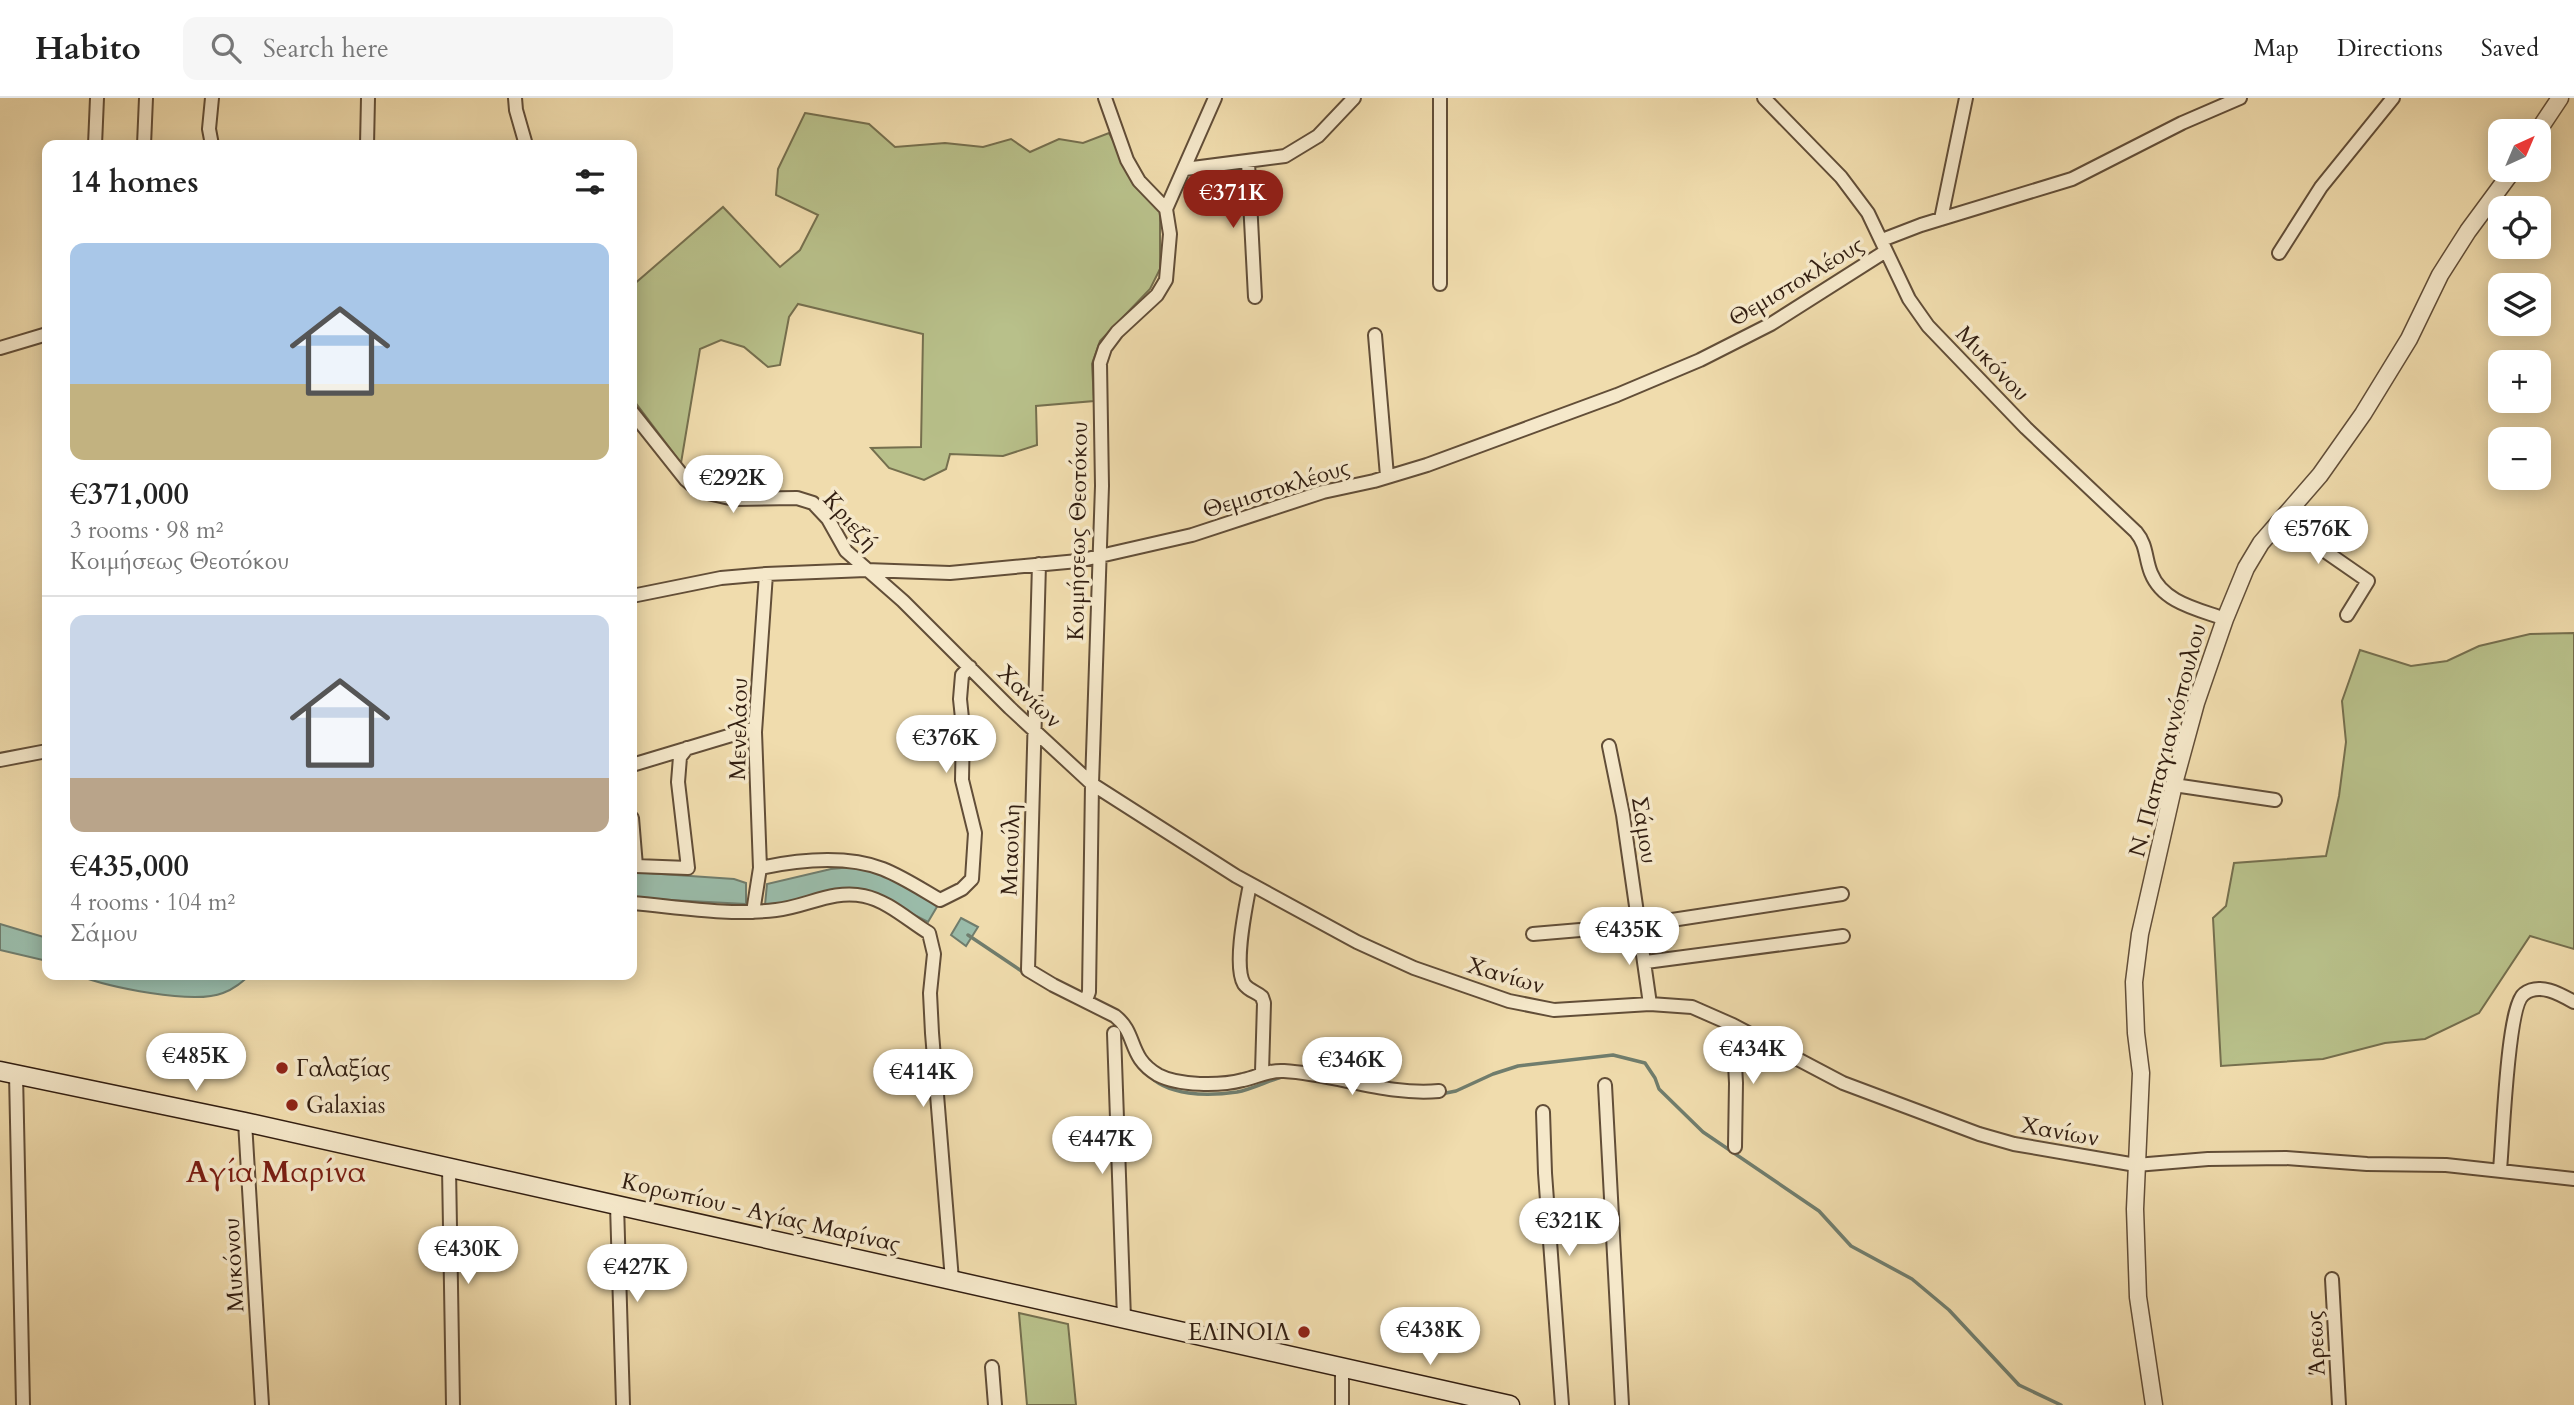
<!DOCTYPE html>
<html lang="en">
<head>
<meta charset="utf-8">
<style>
	:root { --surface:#fff; --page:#f6f6f6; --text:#222; --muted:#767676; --line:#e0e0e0; --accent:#8f2418 }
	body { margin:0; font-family:Cardo,serif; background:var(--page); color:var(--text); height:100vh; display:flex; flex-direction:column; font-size:26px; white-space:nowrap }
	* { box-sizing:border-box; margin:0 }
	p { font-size:23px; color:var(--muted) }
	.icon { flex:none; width:38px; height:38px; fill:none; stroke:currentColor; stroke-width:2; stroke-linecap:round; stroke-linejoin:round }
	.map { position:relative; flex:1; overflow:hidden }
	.side { position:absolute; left:42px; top:42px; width:595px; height:840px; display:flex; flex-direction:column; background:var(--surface); border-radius:14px; box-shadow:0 4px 18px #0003 }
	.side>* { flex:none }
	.needle { width:46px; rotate:44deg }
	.tools { position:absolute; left:2488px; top:21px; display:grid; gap:14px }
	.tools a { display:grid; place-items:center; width:63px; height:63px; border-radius:14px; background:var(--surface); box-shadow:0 4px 18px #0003; font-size:35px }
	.price { position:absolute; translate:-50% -60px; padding:0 16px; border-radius:24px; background:#fff; color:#222; font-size:23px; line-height:46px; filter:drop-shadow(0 2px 4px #0008) }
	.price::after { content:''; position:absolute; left:50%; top:42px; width:21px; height:16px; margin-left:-10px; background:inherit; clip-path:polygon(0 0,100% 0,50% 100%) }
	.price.on { background:var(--accent); color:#fff }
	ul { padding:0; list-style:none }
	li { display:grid; align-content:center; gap:14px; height:371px; padding:0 28px }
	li+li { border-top:2px solid var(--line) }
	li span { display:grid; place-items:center; height:217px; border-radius:14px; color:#555 }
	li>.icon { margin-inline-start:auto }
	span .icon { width:126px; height:126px; fill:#fffc; stroke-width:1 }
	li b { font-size:30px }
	h2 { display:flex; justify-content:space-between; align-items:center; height:84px; padding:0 28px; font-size:30px }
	header { display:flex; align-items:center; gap:42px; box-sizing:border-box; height:98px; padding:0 35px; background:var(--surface); border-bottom:2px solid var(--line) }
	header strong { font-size:33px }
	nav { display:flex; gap:38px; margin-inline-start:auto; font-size:24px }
	.search { width:490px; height:63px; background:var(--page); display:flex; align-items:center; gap:18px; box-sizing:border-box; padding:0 24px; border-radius:14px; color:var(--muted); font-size:26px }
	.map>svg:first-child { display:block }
	.green { fill:#b8c08a; stroke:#756f4e; stroke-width:2 }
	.water { fill:#9abcaa; stroke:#707d6d; stroke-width:2 }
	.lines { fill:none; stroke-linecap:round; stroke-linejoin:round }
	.stream { stroke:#707d6d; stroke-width:3.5 }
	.minor-casing { stroke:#624e38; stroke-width:16 }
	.tertiary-casing { stroke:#624e38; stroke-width:19 }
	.secondary-casing { stroke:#321e11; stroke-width:21 }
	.minor { stroke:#f5e8ca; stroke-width:12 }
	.tertiary { stroke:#f5e8ca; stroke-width:16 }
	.secondary { stroke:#f5e8ca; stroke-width:18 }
	.poi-dot { fill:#8f2418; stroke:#f5e8ca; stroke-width:2.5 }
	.labels { text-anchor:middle; stroke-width:7; stroke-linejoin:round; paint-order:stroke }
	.street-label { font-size:23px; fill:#321e11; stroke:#f5e8ca }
	.poi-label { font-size:23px; fill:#321e11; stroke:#f5e8ca; text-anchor:start }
	.district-label { font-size:30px; font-weight:bold; fill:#7a1f14; stroke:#f5e8ca }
</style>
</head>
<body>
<header>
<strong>Habito</strong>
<div class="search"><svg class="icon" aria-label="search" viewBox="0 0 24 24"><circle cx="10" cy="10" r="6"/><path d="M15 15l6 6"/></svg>Search here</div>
<nav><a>Map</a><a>Directions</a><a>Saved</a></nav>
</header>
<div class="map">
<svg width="2574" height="1307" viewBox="0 0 2574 1307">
	<rect width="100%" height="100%" fill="#f0dcad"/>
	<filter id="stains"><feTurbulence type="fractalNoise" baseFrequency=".00286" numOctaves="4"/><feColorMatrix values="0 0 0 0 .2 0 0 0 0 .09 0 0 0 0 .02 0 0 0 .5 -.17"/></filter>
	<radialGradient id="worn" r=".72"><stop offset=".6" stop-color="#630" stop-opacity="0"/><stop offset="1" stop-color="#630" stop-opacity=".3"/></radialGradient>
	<path class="green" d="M 805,15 L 869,26 L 895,49 L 945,45 L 983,49 L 1011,41 L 1030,54 L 1059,41 L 1083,45 L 1109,35 L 1140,93 L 1160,112 L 1160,171 L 1150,191 L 1100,243 L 1092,266 L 1094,303 L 1036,308 L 1037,347 L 1003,358 L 950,356 L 946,371 L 924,382 L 889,370 L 871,350 L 921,349 L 923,236 L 798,206 L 789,219 L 780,267 L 768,269 L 744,249 L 721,242 L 700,251 L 681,365 L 632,300 L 632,188 L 723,109 L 780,169 L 800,152 L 818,117 L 776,97 L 778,71 Z
		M 2574,535 L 2574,851 L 2530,838 L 2479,915 L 2425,941 L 2385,945 L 2323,961 L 2221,968 L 2213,820 L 2226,808 L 2234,765 L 2326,758 L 2339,698 L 2346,644 L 2342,603 L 2360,552 L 2411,568 L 2447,563 L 2479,548 L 2530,536 Z
		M 1019,1215 L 1068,1226 L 1076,1307 L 1027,1307 Z"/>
	<path class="water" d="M 852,769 L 883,774 L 938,807 L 928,824 L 878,798 L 765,807 L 767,786 L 831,771 Z
		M 632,774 L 734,781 L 746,785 L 746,806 L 632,800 Z
		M 961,820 L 978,829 L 966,848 L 951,837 Z
		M 0,826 L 47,840 L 47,863 L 0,852 Z
		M 77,877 L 250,877 C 242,884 234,891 223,895 C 193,907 108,889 77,877 Z"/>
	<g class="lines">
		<path class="stream" d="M 968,837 L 1026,876
			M 1147,975 C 1166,999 1209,998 1237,994 C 1253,991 1269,982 1285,978
			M 1441,996 L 1456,993 L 1493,976 L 1518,968 L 1613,957 L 1645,965 L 1655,980 L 1659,991 L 1703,1034 L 1819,1113 L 1851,1148 L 1912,1181 L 1949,1212 L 2019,1287 L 2061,1307"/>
		<g class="minor-casing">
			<path id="minor" d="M 515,0 L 516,12 L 526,47
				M 1105,0 L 1127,62 L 1139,83 L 1166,111
				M 1440,0 L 1440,186
				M 1764,0 L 1841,79 L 1868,115 L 1909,201 L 1928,228 L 2026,330 L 2136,434 C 2147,447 2145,460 2151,475 C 2163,505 2198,511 2225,521
				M 95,47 L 97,0
				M 144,47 L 146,0
				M 212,47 L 209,31 L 212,0
				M 367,47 L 368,0
				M 1248,64 L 1255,199
				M 1185,71 L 1285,58 L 1318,38 L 1354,0
				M 1941,121 L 1966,0
				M 1882,142 L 1921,127 L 2072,81 L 2182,25 L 2240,0
				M 2279,155 L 2321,89 L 2393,0
				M 1375,237 L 1387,378
				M 0,250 L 47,236
				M 632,314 L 686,382 L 699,393 L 734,401 L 797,400 L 813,405 L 828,421 L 846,453 L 903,503 L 1010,610 L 1092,686 L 1236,778 L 1357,844 L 1414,870 L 1509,903 L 1554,912 L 1650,906 L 1692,909 L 1733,927 L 1843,985 L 1979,1036 L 2014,1046 L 2136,1067 L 2208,1061 L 2286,1060 L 2367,1066 L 2446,1067 L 2574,1081
				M 2280,422 L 2368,483 L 2347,517
				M 1039,466 L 1028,872 L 1053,887 L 1115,918 C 1138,936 1127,959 1158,977 C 1179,988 1220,988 1243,982 C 1258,979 1267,972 1284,973 C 1337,976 1387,998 1439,993
				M 632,498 L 721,480 L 766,476 L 866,472 L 950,475 L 1078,463 L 1192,437 L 1323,394 L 1374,383 L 1427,367 L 1617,297 L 1700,262 L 1771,226 L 1886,153
				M 1609,648 L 1623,717 L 1650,906
				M 0,662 L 47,653
				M 632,667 L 755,630
				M 2174,687 L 2275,702
				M 632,720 L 636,768 L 688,770 L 678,684 L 680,659 L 687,650
				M 760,770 C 798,762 846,757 883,771 C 903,779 921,791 940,802 L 962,791 L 972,781 L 975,735 L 962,682 L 963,630 L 960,601 L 962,577 L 970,569
				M 1250,786 C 1246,808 1233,867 1244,886 C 1249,893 1257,894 1262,899 L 1264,905 L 1262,974
				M 632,805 C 679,809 729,818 776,812 C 806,809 833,791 864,798 C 888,803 909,823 929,835 L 934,856 L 930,895 L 932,935 L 952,1182
				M 753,814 L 760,770 L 755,634 L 766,476
				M 1533,836 L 1639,827 L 1842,796
				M 1646,864 L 1843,838
				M 1086,902 L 1089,894 L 1092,686 L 1102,388 L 1100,265 L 1105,250 L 1117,234 L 1157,197 L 1166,182 L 1170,136 L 1166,111 L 1215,0
				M 1733,927 L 1736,985 L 1735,1049
				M 1114,935 L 1124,1221
				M 16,976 L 23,1307
				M 1605,987 L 1622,1307
				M 1543,1014 L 1545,1075 L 1562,1307
				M 245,1024 L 262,1307
				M 449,1070 L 453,1307
				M 2500,1071 C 2503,1043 2507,908 2524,896 C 2539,884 2560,896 2574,904
				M 617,1107 L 623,1307
				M 2332,1181 L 2339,1307
				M 992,1269 L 995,1307
				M 1342,1269 L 1342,1307"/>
		</g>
		<g class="tertiary-casing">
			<path id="tertiary" d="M 2538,33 L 2560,0
				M 2154,1307 L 2138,1199 L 2135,1111 L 2141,975 L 2136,935 L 2134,884 L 2140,836 L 2175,682 L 2196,605 L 2225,521 L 2246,470 L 2261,445 L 2320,377 L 2363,316 L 2409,241 L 2440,177 L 2468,133 L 2513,72"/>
		</g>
		<g class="secondary-casing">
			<path id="secondary" d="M 0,973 L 245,1024 L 1510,1307"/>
		</g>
		<use href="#minor" class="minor"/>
		<use href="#tertiary" class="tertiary"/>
		<use href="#secondary" class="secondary"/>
	</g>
	<g class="poi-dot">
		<circle cx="282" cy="970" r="7"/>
		<circle cx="292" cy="1007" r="7"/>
		<circle cx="1304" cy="1234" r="7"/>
	</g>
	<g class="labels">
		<g class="street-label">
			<text transform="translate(1796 183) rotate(-31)" y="8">Θεμιστοκλέους</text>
			<text transform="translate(1993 265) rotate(46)" y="8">Μυκόνου</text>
			<text transform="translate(1276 390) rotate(-17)" y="8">Θεμιστοκλέους</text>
			<text transform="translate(851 423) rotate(49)" y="8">Κριεζή</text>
			<text transform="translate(1077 433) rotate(-89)" y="8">Κοιμήσεως Θεοτόκου</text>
			<text transform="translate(1030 598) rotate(44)" y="8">Χανίων</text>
			<text transform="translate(738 631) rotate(-89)" y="8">Μενελάου</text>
			<text transform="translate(2167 642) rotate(-75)" y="8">Ν. Παπαγιαννόπουλου</text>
			<text transform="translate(1645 732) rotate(81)" y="8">Σάμου</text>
			<text transform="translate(1010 752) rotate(-88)" y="8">Μιαούλη</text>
			<text transform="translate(1506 877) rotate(16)" y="8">Χανίων</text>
			<text transform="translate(2060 1033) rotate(10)" y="8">Χανίων</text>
			<text transform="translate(761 1114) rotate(13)" y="8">Κορωπίου - Αγίας Μαρίνας</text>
			<text transform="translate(233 1167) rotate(-93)" y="8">Μυκόνου</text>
			<text transform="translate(2315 1245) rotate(-93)" y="8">Άρεως</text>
		</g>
		<g class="poi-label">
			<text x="296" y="978">Γαλαξίας</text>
			<text x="306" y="1015">Galaxias</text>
			<text x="1290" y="1242" text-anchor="end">ΕΛΙΝΟΙΛ</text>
		</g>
		<g class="district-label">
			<text x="276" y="1084">Αγία Μαρίνα</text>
		</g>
	</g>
	<rect width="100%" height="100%" filter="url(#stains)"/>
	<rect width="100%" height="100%" fill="url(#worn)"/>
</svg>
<div class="tools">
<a><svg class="needle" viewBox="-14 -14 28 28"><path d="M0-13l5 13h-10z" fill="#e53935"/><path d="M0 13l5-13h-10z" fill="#767676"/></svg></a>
<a><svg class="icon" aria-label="locate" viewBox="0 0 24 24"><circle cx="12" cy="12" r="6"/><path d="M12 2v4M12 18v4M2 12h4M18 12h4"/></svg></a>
<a><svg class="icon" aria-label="layers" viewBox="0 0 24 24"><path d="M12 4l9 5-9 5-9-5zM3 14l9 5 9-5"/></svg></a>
<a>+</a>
<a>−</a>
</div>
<b class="price on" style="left:1233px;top:132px">€371K</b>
<b class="price" style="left:733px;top:417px">€292K</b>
<b class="price" style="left:2318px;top:468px">€576K</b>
<b class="price" style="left:946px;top:677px">€376K</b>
<b class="price" style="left:1629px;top:869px">€435K</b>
<b class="price" style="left:1753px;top:988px">€434K</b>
<b class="price" style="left:196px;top:995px">€485K</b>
<b class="price" style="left:1352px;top:999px">€346K</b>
<b class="price" style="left:923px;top:1011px">€414K</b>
<b class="price" style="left:1102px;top:1078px">€447K</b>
<b class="price" style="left:1569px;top:1160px">€321K</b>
<b class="price" style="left:468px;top:1188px">€430K</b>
<b class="price" style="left:637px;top:1206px">€427K</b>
<b class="price" style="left:1430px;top:1269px">€438K</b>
<section class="side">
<h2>14 homes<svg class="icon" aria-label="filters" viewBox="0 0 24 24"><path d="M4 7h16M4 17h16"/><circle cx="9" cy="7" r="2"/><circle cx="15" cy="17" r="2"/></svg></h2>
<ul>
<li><span style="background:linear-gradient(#a9c7e8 65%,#c2b280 0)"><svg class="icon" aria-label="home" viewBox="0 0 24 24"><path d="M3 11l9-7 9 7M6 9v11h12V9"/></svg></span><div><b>€371,000</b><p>3 rooms · 98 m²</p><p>Κοιμήσεως Θεοτόκου</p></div></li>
<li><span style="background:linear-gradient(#c9d6e8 75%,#b9a48a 0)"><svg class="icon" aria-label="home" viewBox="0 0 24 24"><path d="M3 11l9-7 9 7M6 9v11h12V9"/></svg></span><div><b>€435,000</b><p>4 rooms · 104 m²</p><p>Σάμου</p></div></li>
</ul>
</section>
</div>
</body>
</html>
